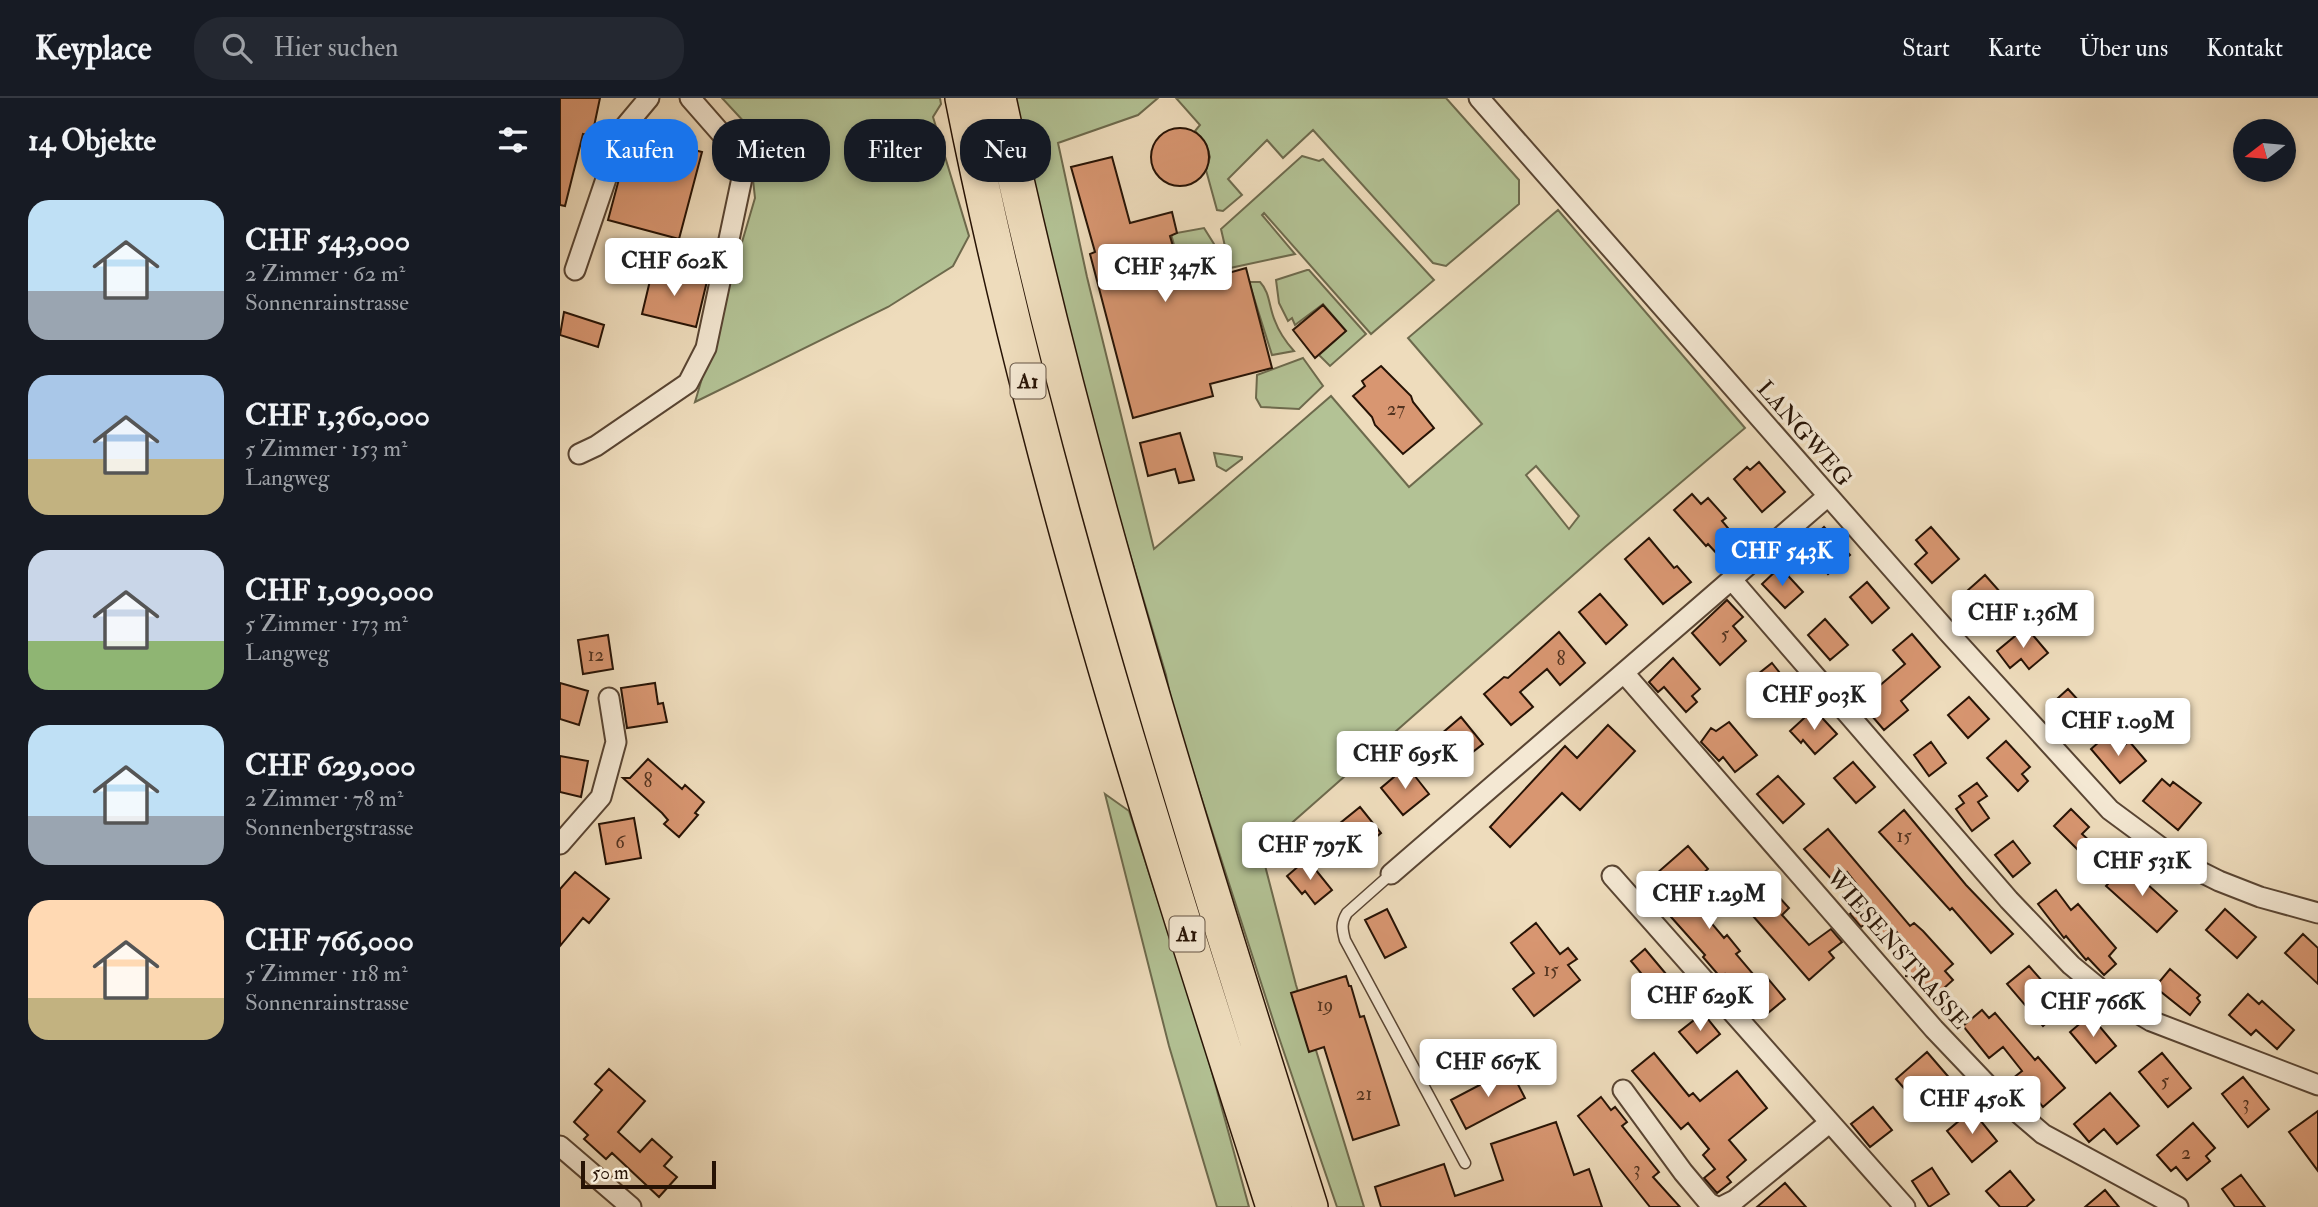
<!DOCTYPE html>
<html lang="de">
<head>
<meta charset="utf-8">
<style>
	:root { --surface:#171b24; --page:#242831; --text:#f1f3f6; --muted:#9ea1a6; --line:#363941; --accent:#1a73e8 }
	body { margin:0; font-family:"IM FELL Double Pica",serif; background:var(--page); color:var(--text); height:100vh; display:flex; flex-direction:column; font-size:26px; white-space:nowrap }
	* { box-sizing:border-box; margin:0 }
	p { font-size:23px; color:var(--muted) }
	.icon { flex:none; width:38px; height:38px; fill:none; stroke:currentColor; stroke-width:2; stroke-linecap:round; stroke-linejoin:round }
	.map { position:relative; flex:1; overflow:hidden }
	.panel { display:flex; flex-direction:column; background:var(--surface); width:560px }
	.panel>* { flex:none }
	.guide { position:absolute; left:21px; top:21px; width:665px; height:63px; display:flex; gap:14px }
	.needle { width:46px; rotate:254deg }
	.fabs { position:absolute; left:1673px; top:21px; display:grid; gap:14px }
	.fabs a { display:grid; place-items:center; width:63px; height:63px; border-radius:50%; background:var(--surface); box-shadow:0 4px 10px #0003; font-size:35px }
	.scale { position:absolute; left:21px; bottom:18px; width:135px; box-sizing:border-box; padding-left:7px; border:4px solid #271305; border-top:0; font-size:19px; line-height:24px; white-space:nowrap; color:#271305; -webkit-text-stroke:5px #f4e8d3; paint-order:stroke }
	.price { position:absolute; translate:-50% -60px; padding:0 16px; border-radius:7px; background:#fff; color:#222; font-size:23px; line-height:46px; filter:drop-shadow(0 2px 4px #0008) }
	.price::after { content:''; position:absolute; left:50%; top:42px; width:21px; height:16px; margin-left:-10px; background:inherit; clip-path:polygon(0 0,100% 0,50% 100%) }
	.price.on { background:var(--accent); color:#fff }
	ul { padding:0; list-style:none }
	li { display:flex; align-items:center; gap:21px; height:175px; padding:0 28px }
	li span { display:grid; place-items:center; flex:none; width:196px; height:140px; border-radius:21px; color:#555 }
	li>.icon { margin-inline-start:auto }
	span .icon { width:84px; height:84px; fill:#fffc; stroke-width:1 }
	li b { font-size:30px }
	h2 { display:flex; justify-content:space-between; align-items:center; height:84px; padding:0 28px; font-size:30px }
	.tag { padding:0 24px; border-radius:28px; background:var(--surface); box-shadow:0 4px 10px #0003; font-size:24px; line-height:63px }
	.tag.on { background:var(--accent); color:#fff }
	header { display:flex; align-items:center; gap:42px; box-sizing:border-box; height:98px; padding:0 35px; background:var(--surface); border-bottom:2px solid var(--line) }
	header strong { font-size:33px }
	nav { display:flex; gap:38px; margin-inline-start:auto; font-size:24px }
	.search { width:490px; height:63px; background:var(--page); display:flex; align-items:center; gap:18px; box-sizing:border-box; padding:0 24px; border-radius:28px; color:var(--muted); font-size:26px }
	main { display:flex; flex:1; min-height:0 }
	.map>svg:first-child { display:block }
	.green { fill:#b3c295; stroke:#6d6a4d; stroke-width:2; fill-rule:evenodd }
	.building { fill:#d89671; stroke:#271305; stroke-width:2 }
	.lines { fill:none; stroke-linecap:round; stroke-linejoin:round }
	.service-casing { stroke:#594533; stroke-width:13 }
	.minor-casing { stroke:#594533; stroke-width:23 }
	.motorway-casing { stroke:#271305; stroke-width:38 }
	.service { stroke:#f4e8d3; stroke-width:10 }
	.minor { stroke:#f4e8d3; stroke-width:19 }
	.motorway { stroke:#eedcbc; stroke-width:35 }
	.labels { text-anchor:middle; stroke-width:7; stroke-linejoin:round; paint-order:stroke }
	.number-label { font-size:19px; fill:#533420 }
	.shield { fill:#f4e8d3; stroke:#645343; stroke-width:2 }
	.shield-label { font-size:21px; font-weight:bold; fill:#271305 }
	.street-label { font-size:23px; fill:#271305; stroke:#f4e8d3 }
</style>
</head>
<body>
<header>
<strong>Keyplace</strong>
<div class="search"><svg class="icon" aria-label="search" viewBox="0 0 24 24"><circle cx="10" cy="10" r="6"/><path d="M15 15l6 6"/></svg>Hier suchen</div>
<nav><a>Start</a><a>Karte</a><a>Über uns</a><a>Kontakt</a></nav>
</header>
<main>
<section class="panel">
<h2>14 Objekte<svg class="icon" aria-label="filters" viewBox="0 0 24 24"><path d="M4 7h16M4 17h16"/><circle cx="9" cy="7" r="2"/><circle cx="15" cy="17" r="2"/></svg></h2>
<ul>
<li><span style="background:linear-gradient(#bfe0f5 65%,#9aa5b1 0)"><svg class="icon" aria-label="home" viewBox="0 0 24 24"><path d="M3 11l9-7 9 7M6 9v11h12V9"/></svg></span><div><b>CHF 543,000</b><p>2 Zimmer · 62 m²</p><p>Sonnenrainstrasse</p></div></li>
<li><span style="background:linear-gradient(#a9c7e8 60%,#c2b280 0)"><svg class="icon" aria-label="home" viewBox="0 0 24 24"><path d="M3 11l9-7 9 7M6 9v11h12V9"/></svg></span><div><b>CHF 1,360,000</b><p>5 Zimmer · 153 m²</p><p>Langweg</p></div></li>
<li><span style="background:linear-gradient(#c9d6e8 65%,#8fb573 0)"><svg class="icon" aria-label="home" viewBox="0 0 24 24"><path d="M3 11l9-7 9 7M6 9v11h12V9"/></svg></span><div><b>CHF 1,090,000</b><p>5 Zimmer · 173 m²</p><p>Langweg</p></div></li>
<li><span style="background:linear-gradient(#bfe0f5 65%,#9aa5b1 0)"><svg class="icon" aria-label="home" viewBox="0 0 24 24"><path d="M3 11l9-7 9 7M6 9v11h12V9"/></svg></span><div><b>CHF 629,000</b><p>2 Zimmer · 78 m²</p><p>Sonnenbergstrasse</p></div></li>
<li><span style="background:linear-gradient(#ffd9b3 70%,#c2b280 0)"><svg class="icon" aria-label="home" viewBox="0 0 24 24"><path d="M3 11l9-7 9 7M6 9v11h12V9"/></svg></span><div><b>CHF 766,000</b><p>5 Zimmer · 118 m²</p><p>Sonnenrainstrasse</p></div></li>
</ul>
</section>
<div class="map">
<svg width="1758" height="1109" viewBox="0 0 1758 1109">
	<rect width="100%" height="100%" fill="#eedcbc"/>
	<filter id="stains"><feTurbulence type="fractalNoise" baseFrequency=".00286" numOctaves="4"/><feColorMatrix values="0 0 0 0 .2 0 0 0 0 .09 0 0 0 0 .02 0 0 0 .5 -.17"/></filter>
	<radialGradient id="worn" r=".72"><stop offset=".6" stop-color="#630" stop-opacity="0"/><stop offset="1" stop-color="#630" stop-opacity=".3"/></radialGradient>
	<path class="green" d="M 162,0 L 380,0 L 381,6 L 373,19 L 409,138 L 393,168 L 328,209 L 135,304 L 195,100 L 187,27 Z
		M 451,0 L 598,0 L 578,17 L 498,45 L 527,179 L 594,451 L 771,298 L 849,389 L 922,326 L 848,240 L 998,112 L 1185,330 L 1045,449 L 701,752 L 736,887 L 804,1109 L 777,1109 L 715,928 L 613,612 L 606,577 L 546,376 ZM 976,368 L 1019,418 L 1009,431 L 966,377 Z
		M 616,0 L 886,0 L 959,82 L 959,106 L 886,168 L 873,165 L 753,32 L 723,60 L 707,42 L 668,81 L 682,97 L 663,113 L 657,112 L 646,72 L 650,59 L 646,46 L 635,33 L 640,27 Z
		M 742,58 L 759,63 L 763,61 L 874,182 L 811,236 L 704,115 L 702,117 L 735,156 L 670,170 L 661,131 Z
		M 644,130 L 654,146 L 661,172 L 634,181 L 632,176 L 623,179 L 611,136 Z
		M 747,172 L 749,172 L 806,236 L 770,268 L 759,257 L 786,233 L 763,206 L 735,227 L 732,220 L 728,223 L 719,205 L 716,182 Z
		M 689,184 L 700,184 C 710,194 709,210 715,223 C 719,234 726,244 734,253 L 712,257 Z
		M 743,260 L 763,288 L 739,311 L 701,309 L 696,300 L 697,277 Z
		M 654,355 L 682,359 L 682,361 L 666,373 L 657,368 Z
		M 545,696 L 569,713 L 642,938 L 689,1109 L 657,1109 L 609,948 Z"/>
	<path class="building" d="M 0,0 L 40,0 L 32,38 L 23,36 L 5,108 L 0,107 Z
		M591 59a29 29 0 1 1 58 0a29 29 0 1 1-58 0Z
		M 74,37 L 142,54 L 119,141 L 48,122 L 59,81 Z
		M 552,59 L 570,125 L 612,114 L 617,135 L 610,138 L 622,179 L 631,177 L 633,185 L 686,170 L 712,270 L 650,286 L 653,298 L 573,320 L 530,156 L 535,154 L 511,69 Z
		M 93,170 L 147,183 L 136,229 L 82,216 Z
		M 763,207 L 786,233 L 755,260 L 733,232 Z
		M 4,214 L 44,227 L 38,249 L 0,237 Z
		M 821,268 L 851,298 L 853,304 L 874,330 L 843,356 L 815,327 L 812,319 L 793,298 L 805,288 L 802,283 Z
		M 620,335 L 634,382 L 619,385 L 615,371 L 588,378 L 580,345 Z
		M 1199,364 L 1225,394 L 1202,414 L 1174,381 L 1187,369 L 1190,372 Z
		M 1132,396 L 1141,406 L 1148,400 L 1166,420 L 1162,423 L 1168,430 L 1164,433 L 1174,444 L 1159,458 L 1148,446 L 1146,448 L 1114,412 Z
		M 1264,429 L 1290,457 L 1268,476 L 1263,470 L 1261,472 L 1242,450 Z
		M 1371,429 L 1399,461 L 1372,485 L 1355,466 L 1367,455 L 1356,442 Z
		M 1089,440 L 1114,470 L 1117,468 L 1131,484 L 1103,506 L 1065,461 Z
		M 1220,469 L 1243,494 L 1225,510 L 1202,486 Z
		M 1425,477 L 1448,503 L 1421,527 L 1398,501 Z
		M 1307,484 L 1329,510 L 1312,525 L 1290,499 Z
		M 1040,496 L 1067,527 L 1046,546 L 1019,514 Z
		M 1167,502 L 1183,519 L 1173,528 L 1186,543 L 1160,567 L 1132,535 Z
		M 1265,521 L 1288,547 L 1270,562 L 1248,537 Z
		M 1466,529 L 1488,555 L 1469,571 L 1461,561 L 1450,570 L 1437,553 Z
		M 999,534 L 1025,565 L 1000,587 L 987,571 L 960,594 L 973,609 L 951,627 L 924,596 L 944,579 L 948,580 Z
		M 1352,536 L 1380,569 L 1341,603 L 1348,612 L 1324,632 L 1312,618 L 1315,615 L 1304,601 L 1345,566 L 1333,552 Z
		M 48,537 L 53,571 L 23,576 L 18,542 Z
		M 1113,560 L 1140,591 L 1132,598 L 1137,604 L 1126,614 L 1104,589 L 1098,594 L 1089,584 Z
		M 1212,565 L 1231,589 L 1210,606 L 1201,594 L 1198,596 L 1188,584 Z
		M 0,585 L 28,593 L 19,627 L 0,621 Z
		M 95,585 L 98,606 L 103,605 L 107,624 L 67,630 L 61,590 Z
		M 1508,591 L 1529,614 L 1509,633 L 1488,609 Z
		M 1409,599 L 1429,621 L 1408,640 L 1388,617 Z
		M 1254,611 L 1277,636 L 1255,656 L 1243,642 L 1241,645 L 1230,633 Z
		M 901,619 L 923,646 L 901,663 L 880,637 Z
		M 1169,624 L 1197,657 L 1175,674 L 1163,659 L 1159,663 L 1141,644 L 1151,630 L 1156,633 Z
		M 1048,627 L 1075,653 L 1020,712 L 1002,695 L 950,749 L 930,729 L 1005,648 L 1017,660 Z
		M 1548,636 L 1561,651 L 1569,643 L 1586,663 L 1560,685 L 1531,651 Z
		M 1446,643 L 1470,669 L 1462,676 L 1468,683 L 1458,693 L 1427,660 Z
		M 1371,644 L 1386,665 L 1369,678 L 1354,657 Z
		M 0,658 L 28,663 L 21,699 L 0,694 Z
		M 88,661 L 122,691 L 125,687 L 144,704 L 135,715 L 138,717 L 119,739 L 104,726 L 108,722 L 102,715 L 63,680 L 70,680 Z
		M 1293,664 L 1315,689 L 1296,705 L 1274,680 Z
		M 847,668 L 869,696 L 843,717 L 821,690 Z
		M 1218,678 L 1244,706 L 1223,725 L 1197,696 Z
		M 1602,681 L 1610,688 L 1613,684 L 1641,705 L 1618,732 L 1583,703 Z
		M 1417,685 L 1427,698 L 1418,704 L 1429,720 L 1412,733 L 1396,711 L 1404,705 L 1399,698 Z
		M 800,709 L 821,735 L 800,752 L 779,726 Z
		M 1511,711 L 1529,729 L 1522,736 L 1531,744 L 1521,755 L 1494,728 Z
		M 1344,712 L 1406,787 L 1453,836 L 1431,855 L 1392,810 L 1390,812 L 1319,734 Z
		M 74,720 L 81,760 L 46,766 L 39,726 Z
		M 1268,731 L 1350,828 L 1354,825 L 1363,833 L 1393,866 L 1385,873 L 1393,882 L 1373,900 L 1355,879 L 1346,878 L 1347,867 L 1357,857 L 1334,831 L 1322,841 L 1308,824 L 1301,829 L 1290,816 L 1294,812 L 1292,810 L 1306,798 L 1287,774 L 1275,785 L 1244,751 Z
		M 1453,743 L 1470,765 L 1453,779 L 1435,757 Z
		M 1128,748 L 1148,771 L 1127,789 L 1140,804 L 1136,807 L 1164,840 L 1167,837 L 1180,853 L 1176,856 L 1198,882 L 1205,877 L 1225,901 L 1202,920 L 1165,876 L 1161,880 L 1143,859 L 1145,857 L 1095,801 L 1100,797 L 1088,783 Z
		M 747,761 L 772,792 L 755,806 L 745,793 L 742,796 L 727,778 Z
		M 1566,767 L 1617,813 L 1597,834 L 1546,788 Z
		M 15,774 L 49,801 L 29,825 L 23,820 L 0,848 L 0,791 Z
		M 1496,792 L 1511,812 L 1518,806 L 1556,850 L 1549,858 L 1556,866 L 1544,877 L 1528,860 L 1526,862 L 1506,838 L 1504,840 L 1478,806 Z
		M 1217,797 L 1229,810 L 1222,817 L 1249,847 L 1271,831 L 1282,844 L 1269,854 L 1274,860 L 1249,882 L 1193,818 Z
		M 827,811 L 846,849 L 825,860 L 805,822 Z
		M 1665,811 L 1696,839 L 1677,860 L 1646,832 Z
		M 976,825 L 1000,856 L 1008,850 L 1017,861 L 1008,867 L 1020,882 L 974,918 L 953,891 L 974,875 L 951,845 Z
		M 1743,836 L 1758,850 L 1758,886 L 1725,855 Z
		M 1085,851 L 1106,876 L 1099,882 L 1115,901 L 1098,916 L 1077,893 L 1082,889 L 1080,886 L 1086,881 L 1071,863 Z
		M 1469,868 L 1498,901 L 1490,908 L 1496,916 L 1483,928 L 1447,886 Z
		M 1610,871 L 1640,897 L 1637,900 L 1640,904 L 1630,917 L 1595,889 Z
		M 786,878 L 789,888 L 791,888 L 800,919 L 804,918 L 839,1027 L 793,1042 L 764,949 L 749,954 L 731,895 Z
		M 1688,896 L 1699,906 L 1702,903 L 1734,932 L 1717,951 L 1696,932 L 1691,937 L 1669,917 Z
		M 1422,912 L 1429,920 L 1435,915 L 1475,962 L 1478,959 L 1505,990 L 1483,1009 L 1468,990 L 1465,993 L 1453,980 L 1462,973 L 1443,949 L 1429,960 L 1403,928 Z
		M 1143,915 L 1160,936 L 1137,955 L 1119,934 Z
		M 1530,917 L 1556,948 L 1536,965 L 1510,934 Z
		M 1367,954 L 1392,983 L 1376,997 L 1372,992 L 1357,1005 L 1336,981 Z
		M 1094,955 L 1129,998 L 1133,995 L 1140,1003 L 1177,973 L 1207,1010 L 1169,1042 L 1186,1062 L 1167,1079 L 1171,1084 L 1157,1095 L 1144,1080 L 1155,1071 L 1143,1057 L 1149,1051 L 1128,1025 L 1121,1031 L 1072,973 Z
		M 1602,955 L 1631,990 L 1608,1009 L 1579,974 Z
		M 49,971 L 85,1003 L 58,1034 L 80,1054 L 92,1041 L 112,1059 L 104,1068 L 117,1079 L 99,1099 L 52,1055 L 46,1061 L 24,1041 L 28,1037 L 14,1024 L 42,992 L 35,986 Z
		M 950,971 L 965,1000 L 906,1031 L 891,1002 Z
		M 1683,979 L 1709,1011 L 1688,1029 L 1662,996 Z
		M 1550,995 L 1579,1028 L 1557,1046 L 1544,1031 L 1529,1044 L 1514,1026 Z
		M 1041,999 L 1051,1012 L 1055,1009 L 1067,1024 L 1062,1028 L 1099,1074 L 1093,1079 L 1120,1109 L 1090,1109 L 1018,1018 Z
		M 1313,1009 L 1332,1032 L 1310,1049 L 1291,1026 Z
		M 1412,1012 L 1437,1043 L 1412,1064 L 1387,1033 Z
		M 1758,1013 L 1758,1073 L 1729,1034 Z
		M 996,1024 L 1014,1077 L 1029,1071 L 1042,1109 L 821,1109 L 815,1089 L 884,1066 L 895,1098 L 943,1082 L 931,1046 Z
		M 1633,1025 L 1655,1050 L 1646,1058 L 1650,1063 L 1627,1082 L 1616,1069 L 1611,1073 L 1597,1057 Z
		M 1372,1070 L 1389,1096 L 1369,1109 L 1352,1083 Z
		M 1450,1073 L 1474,1102 L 1466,1109 L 1440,1109 L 1426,1093 Z
		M 1681,1077 L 1705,1109 L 1675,1109 L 1662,1091 Z
		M 1225,1085 L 1246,1109 L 1197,1109 Z
		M 1545,1092 L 1559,1109 L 1525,1109 Z"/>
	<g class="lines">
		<g class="service-casing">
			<path id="service" d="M 831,776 L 787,815 C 781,825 782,831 785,842 L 905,1065"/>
		</g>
		<g class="minor-casing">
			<path id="minor" d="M 919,0 L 1387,533 L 1550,712 L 1619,763 L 1659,783 L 1700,799 L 1758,815
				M 15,172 L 63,31 L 89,0
				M 19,356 L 36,348 L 128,285 L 146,250 L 182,80 L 166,41 L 130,0
				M 1172,482 L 1449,802 L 1511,867 L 1546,896 L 1591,923 L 1758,987
				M 1064,575 L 1374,931 L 1434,994 L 1483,1036 L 1618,1109
				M 0,746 L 41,699 L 56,644 L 49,600
				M 831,776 L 1268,398
				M 1052,778 L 1345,1109
				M 1063,992 L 1123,1074 L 1149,1105 L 1157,1109
				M 0,1048 L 71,1109
				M 1161,1109 L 1175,1102 L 1269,1025"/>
		</g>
		<g class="motorway-casing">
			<path id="motorway" d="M 403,0 C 478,377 597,744 714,1109
				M 438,0 C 518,377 634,742 750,1109"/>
		</g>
		<use href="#service" class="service"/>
		<use href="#minor" class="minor"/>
		<use href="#motorway" class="motorway"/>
	</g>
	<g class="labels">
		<g class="number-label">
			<text x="836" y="317">27</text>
			<text x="1165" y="542">5</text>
			<text x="36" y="563">12</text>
			<text x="1001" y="567">8</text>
			<text x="88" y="689">8</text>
			<text x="1344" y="744">15</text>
			<text x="60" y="750">6</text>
			<text x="991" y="878">15</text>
			<text x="765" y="913">19</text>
			<text x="1605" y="989">5</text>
			<text x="804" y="1002">21</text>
			<text x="1686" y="1011">3</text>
			<text x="1626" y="1061">2</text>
			<text x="1077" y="1077">3</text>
		</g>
		<g class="shield">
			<rect x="450.5" y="265.5" width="35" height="35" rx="5"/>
			<rect x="609.5" y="818.5" width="35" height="35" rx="5"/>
		</g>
		<g class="shield-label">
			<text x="468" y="290">A1</text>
			<text x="627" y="843">A1</text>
		</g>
		<g class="street-label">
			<text transform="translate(1245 335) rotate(49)" y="8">LANGWEG</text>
			<text transform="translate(1338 851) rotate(49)" y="8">WIESENSTRASSE</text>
		</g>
	</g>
	<rect width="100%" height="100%" filter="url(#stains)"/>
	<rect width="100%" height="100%" fill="url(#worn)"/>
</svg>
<div class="fabs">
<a><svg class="needle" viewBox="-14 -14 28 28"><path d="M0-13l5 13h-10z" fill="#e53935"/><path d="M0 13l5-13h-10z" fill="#9ea1a6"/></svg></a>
</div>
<div class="scale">50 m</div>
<b class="price" style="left:114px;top:200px">CHF 602K</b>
<b class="price" style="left:605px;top:206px">CHF 347K</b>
<b class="price on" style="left:1222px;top:490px">CHF 543K</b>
<b class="price" style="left:1463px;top:552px">CHF 1.36M</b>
<b class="price" style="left:1254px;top:634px">CHF 903K</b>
<b class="price" style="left:1558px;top:660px">CHF 1.09M</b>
<b class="price" style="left:845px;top:693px">CHF 695K</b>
<b class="price" style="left:750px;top:784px">CHF 797K</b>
<b class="price" style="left:1582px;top:800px">CHF 531K</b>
<b class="price" style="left:1149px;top:833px">CHF 1.29M</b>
<b class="price" style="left:1140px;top:935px">CHF 629K</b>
<b class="price" style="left:1533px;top:941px">CHF 766K</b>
<b class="price" style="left:928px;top:1001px">CHF 667K</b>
<b class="price" style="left:1412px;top:1038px">CHF 450K</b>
<div class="guide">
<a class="tag on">Kaufen</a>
<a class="tag">Mieten</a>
<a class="tag">Filter</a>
<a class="tag">Neu</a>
</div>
</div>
</main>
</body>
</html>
